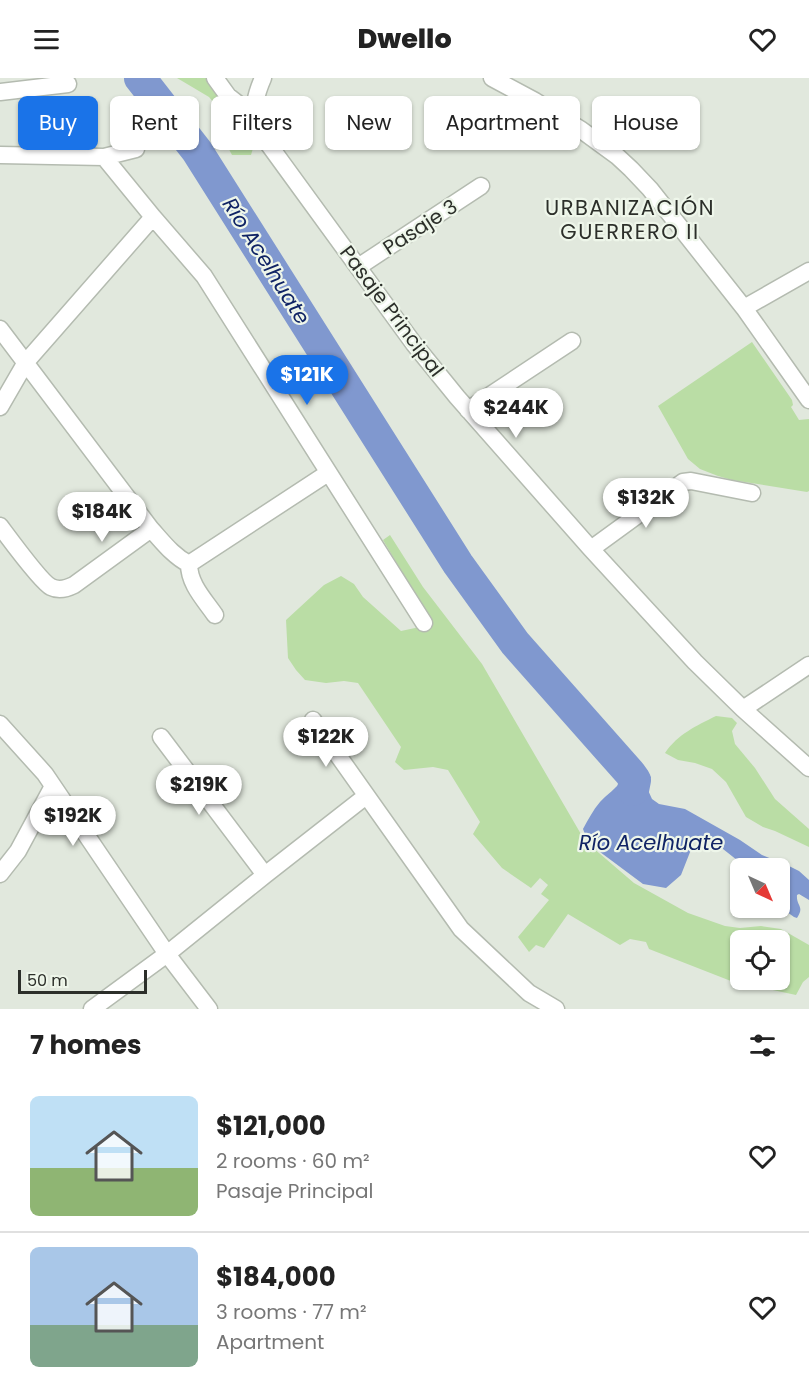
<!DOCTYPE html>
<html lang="en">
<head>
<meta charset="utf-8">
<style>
	:root { --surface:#fff; --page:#f2f2f2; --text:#222; --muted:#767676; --line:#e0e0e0; --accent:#1a73e8 }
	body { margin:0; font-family:Poppins,sans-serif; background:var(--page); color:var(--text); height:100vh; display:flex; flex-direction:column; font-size:22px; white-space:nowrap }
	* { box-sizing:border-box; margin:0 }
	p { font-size:20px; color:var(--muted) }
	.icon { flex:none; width:33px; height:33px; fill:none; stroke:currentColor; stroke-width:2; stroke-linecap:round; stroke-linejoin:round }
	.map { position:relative; height:931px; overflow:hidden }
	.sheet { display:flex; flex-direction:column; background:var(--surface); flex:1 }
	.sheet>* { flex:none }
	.banner { position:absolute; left:18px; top:18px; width:774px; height:54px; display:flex; gap:12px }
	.needle { width:39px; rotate:136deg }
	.tools { position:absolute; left:730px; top:780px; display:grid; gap:12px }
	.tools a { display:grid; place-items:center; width:60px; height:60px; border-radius:9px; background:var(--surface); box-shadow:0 2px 4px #0004; font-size:30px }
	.scale { position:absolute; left:18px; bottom:15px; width:129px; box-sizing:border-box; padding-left:6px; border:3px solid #2c2f2a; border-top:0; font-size:16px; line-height:21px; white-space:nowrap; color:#2c2f2a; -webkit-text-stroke:4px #eef6ea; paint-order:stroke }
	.price { position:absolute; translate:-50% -51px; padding:0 14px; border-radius:21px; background:#fff; color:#222; font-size:20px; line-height:39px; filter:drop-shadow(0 2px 3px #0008) }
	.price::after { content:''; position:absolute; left:50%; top:36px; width:18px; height:14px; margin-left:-9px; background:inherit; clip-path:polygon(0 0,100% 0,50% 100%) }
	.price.current { background:var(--accent); color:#fff }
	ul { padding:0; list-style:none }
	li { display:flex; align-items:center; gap:18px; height:150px; padding:0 30px }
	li+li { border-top:2px solid var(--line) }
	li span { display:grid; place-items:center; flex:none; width:168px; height:120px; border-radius:9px; color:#555 }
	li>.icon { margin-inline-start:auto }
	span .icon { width:72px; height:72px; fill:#fffc; stroke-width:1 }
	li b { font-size:26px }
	h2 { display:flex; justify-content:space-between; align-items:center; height:72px; padding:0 30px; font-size:26px }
	.chip { padding:0 21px; border-radius:9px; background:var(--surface); box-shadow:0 2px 4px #0004; font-size:21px; line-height:54px }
	.chip.current { background:var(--accent); color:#fff }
	header { display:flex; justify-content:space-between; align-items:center; height:78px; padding:0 30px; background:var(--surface); font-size:27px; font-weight:800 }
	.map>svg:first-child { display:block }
	.green { fill:#badda5; fill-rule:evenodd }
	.water { fill:#8098cf }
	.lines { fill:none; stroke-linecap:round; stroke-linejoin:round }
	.river { stroke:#8098cf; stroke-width:32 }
	.minor-casing { stroke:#b4bbb0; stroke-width:19 }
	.minor { stroke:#fff; stroke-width:16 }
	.labels { text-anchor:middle; stroke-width:4.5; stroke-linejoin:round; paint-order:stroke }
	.street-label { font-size:20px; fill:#2c2f2a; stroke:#eef6ea }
	.neighbourhood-label { font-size:21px; letter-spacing:1.5px; fill:#2c2f2a; stroke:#eef6ea }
	.water-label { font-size:21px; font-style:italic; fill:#102465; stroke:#eef6ea }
</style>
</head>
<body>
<header><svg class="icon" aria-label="menu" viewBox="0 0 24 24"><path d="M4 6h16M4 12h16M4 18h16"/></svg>Dwello<svg class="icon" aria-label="heart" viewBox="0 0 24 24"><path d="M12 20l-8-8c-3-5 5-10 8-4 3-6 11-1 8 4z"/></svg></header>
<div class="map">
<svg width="809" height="931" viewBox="0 0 809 931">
	<rect width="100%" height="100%" fill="#e1e8dd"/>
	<path class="green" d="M 177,0 L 209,0 L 234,38 L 245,44 L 254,67 L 251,77 L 232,77 L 223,60 L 222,41 L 218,30 L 209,19 Z
		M 752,264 L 792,322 L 793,327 L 791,329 L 799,342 L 809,341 L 809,413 L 807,414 L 732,402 L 718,398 L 700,391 L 688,381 L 658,328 Z
		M 390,457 L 423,509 L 482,586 L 585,763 L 634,805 L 688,835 L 725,848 L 740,850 L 761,848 L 781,851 L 809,867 L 809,899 L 803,904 L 796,917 L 768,911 L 751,910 L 736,905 L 649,871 L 646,864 L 630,861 L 620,867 L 568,836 L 544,870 L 536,867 L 529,874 L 518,859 L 549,822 L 541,816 L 548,807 L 540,800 L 531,810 L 502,790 L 473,756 L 480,744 L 448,692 L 433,689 L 404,692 L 395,684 L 401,669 L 358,605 L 344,603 L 326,605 L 305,602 L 296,592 L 288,580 L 286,542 L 324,507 L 341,498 L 354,506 L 363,519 L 401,553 L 415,550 L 431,543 L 383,462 ZM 741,862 L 780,862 L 780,902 L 741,902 Z
		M 716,638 L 732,640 L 737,645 L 732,653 L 735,666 L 755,690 L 775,721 L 809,751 L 809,769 L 775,753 L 763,749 L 746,739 L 726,704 L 712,691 L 695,685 L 678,682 L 665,675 C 678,656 696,648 716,638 Z"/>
	<path class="water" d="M 615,678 L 647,695 L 651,699 L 650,705 L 647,710 L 652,721 L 659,726 L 685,731 L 740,762 L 762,777 L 789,788 L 799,793 L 809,802 L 809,822 L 799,816 L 797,817 C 796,828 805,828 797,840 L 794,839 L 780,829 L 780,790 L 747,790 L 723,771 L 706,762 L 697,762 L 694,764 L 681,797 L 666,810 L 643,806 L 592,768 L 586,759 L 583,751 C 588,742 593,732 600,724 C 607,716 616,711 622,702 Z"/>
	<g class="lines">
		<path class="river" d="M 140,0 L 197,73 L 458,486 L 515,565 L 630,695 L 635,702 L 633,712"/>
		<g class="minor-casing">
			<path id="minor" d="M 215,0 L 228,18 L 242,29 L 254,27
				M 263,0 C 256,16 252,31 256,49 L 414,266 L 457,319 L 591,471 L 695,584 L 743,631 L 809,690
				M 492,0 L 535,23 L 580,51 L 617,78 L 631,91 L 650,111 L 744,230 L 809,322
				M 0,14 L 68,6
				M 0,77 L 104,79 L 136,71
				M 104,79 L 153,139 L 204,198 L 424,545
				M 358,189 L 481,108
				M 744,230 L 809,193
				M 0,251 L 151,451 C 162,463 173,478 189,486 C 189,506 204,521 215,537
				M 0,329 L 26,284 L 153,139
				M 468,332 L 572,263
				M 0,448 C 9,460 41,504 51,509 C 59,513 66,511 74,507 L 151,451
				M 591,471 L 683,404 L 691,403 L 752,415
				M 189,486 L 328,395
				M 743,631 L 809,587
				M 313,642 L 461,851 L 529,915 L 556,931
				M 0,646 L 45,696 L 167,876 L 209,931
				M 161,659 L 265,797
				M 0,796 L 18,773 L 53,708
				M 92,931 L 167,876 L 265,797 L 366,718"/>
		</g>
		<use href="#minor" class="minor"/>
	</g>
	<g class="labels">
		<g class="street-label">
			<text transform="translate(420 149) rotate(-33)" y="7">Pasaje 3</text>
			<text transform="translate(392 233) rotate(53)" y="7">Pasaje Principal</text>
		</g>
		<g class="neighbourhood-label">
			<text x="630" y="137">URBANIZACIÓN<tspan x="630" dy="24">GUERRERO II</tspan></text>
		</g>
		<g class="water-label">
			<text transform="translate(266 183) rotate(58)" y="7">Río Acelhuate</text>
			<text x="651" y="772">Río Acelhuate</text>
		</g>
	</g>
</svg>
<div class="tools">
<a><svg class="needle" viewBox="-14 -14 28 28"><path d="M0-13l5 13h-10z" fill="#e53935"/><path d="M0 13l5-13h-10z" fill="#767676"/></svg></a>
<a><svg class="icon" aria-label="locate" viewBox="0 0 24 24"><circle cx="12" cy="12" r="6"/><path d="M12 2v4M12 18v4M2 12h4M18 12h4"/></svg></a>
</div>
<div class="scale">50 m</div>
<b class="price current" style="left:307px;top:328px">$121K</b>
<b class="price" style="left:516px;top:361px">$244K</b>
<b class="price" style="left:646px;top:451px">$132K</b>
<b class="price" style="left:102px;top:465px">$184K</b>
<b class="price" style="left:326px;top:690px">$122K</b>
<b class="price" style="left:199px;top:738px">$219K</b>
<b class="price" style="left:73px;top:769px">$192K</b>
<div class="banner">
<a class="chip current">Buy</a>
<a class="chip">Rent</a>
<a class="chip">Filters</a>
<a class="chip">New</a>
<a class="chip">Apartment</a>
<a class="chip">House</a>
</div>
</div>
<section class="sheet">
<h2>7 homes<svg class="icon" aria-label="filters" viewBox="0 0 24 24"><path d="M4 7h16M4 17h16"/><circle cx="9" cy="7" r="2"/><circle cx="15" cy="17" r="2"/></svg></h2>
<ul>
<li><span style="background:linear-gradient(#bfe0f5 60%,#8fb573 0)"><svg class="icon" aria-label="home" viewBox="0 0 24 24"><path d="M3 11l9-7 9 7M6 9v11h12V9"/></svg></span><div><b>$121,000</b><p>2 rooms · 60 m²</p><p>Pasaje Principal</p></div><svg class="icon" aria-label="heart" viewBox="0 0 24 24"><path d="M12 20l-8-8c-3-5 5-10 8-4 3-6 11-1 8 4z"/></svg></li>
<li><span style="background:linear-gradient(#a9c7e8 65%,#7fa58c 0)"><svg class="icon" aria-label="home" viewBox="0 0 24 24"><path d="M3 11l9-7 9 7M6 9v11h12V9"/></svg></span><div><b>$184,000</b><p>3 rooms · 77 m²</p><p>Apartment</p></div><svg class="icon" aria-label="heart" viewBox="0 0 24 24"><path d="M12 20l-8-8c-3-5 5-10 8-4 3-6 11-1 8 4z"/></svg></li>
</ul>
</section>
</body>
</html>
